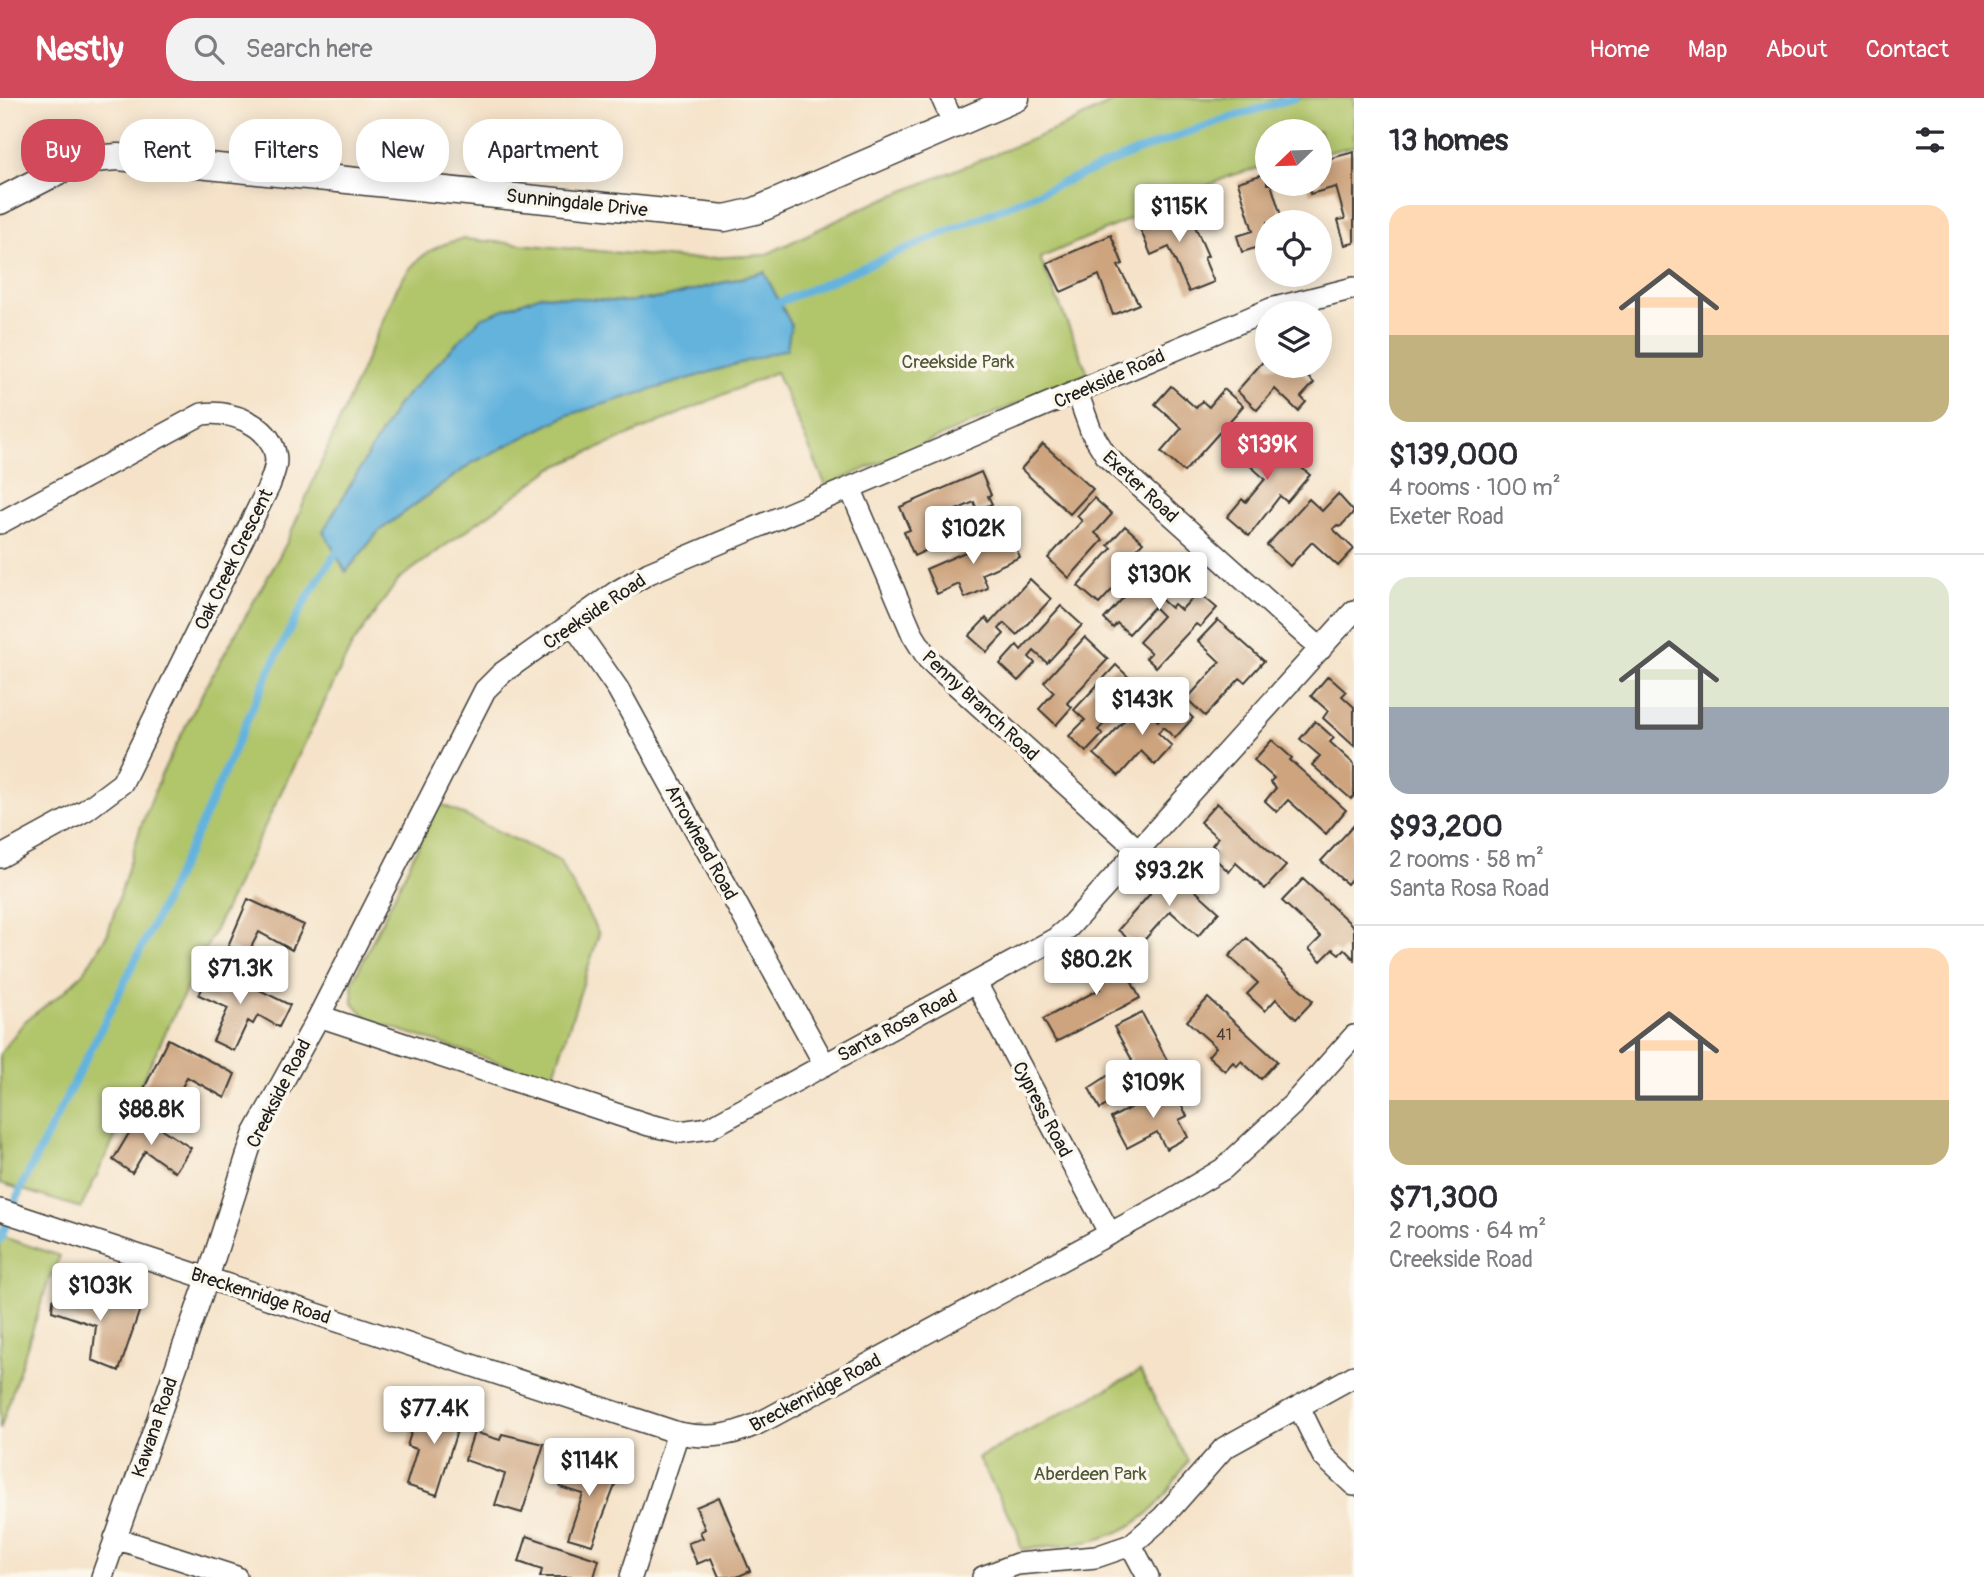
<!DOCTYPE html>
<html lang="en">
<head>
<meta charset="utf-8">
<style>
	:root { --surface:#fff; --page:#f2f2f3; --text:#2b2b33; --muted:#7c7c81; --line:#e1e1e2; --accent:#d1495b }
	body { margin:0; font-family:Pangolin,sans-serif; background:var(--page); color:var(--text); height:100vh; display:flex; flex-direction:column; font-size:26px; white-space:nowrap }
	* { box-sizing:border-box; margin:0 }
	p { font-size:23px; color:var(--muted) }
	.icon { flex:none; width:38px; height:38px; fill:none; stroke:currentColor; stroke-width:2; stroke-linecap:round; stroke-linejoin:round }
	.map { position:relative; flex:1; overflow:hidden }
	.sheet { display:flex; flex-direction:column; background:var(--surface); width:630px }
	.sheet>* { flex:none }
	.top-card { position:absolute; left:21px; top:21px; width:665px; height:63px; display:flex; gap:14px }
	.needle { width:46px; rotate:247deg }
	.buttons { position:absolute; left:1255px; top:21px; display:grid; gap:14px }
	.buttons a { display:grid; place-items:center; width:77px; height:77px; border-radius:50%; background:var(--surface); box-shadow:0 4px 18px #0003; font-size:35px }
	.price { position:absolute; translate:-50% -60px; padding:0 16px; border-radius:7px; background:#fff; color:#222; font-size:23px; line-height:46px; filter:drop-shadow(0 2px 4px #0008) }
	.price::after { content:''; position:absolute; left:50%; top:42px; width:21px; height:16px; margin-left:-10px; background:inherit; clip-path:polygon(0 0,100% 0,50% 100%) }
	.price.active { background:var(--accent); color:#fff }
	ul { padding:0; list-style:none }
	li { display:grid; align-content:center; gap:14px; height:371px; padding:0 35px }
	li+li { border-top:2px solid var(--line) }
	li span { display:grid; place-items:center; height:217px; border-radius:21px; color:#555 }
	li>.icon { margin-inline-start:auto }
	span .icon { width:126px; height:126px; fill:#fffc; stroke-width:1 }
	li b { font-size:30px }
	h2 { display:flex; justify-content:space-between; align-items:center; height:84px; padding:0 35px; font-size:30px }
	.chip { padding:0 24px; border-radius:28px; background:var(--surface); box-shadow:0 4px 18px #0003; font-size:24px; line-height:63px }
	.chip.active { background:var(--accent); color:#fff }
	header { display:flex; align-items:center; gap:42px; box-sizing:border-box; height:98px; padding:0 35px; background:var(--accent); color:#fff }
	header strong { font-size:33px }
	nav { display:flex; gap:38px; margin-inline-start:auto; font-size:24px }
	.search { width:490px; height:63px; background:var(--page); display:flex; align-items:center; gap:18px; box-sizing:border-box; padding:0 24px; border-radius:28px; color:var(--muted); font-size:26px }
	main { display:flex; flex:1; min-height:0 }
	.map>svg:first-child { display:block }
	.green { fill:#b1c56a; stroke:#667043; stroke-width:2; fill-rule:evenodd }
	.water { fill:#63b3dd; stroke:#40687c; stroke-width:2 }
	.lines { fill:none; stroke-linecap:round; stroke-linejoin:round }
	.stream { stroke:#63b3dd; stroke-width:8 }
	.building { fill:#cea47f }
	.minor-casing { stroke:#3d3a36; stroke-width:24 }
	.tertiary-casing { stroke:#3d3a36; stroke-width:29 }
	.minor { stroke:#fff; stroke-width:21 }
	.tertiary { stroke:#fff; stroke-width:26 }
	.labels { text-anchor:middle; stroke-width:7; stroke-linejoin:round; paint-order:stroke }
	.number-label { font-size:16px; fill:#483e35 }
	.street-label { font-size:19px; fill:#1c1c1c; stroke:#fbf7ec }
	.park-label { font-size:19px; fill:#505737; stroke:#fbf7ec }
</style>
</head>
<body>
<header>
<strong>Nestly</strong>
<div class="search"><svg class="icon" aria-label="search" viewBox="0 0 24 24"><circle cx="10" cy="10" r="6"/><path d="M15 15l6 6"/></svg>Search here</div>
<nav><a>Home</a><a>Map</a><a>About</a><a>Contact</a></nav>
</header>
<main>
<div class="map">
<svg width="1354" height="1479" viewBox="0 0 1354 1479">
	<rect width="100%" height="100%" fill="#fbf7ec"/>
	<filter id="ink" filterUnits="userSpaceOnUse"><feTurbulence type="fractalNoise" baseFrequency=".0143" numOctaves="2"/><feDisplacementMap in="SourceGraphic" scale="14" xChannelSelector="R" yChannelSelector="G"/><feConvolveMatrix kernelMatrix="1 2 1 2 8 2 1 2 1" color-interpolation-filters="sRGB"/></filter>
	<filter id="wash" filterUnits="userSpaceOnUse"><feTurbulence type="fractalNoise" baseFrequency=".00686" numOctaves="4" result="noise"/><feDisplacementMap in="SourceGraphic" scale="28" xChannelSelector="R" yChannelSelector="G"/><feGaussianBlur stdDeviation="1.57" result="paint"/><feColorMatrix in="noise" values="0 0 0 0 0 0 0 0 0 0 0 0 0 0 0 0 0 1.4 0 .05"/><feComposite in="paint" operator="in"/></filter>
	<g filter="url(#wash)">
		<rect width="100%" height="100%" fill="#f5e2c8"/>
		<path class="green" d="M 1121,0 L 1354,0 L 1354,48 L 1320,56 L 1320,33 L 1267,33 L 1267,68 L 1232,77 L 1040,160 L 1088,275 L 826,388 L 776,274 L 553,370 L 399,481 L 351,549 L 81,1110 L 0,1085 L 0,956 L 25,923 L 65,893 L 84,874 L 108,835 L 141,728 L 162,675 L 203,594 L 286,446 L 397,190 C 412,162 431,147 463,141 L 688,161 L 765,157 L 867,108 L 1064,28 ZM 764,174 L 667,286 L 568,317 L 472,365 L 379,433 L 345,473 L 324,433 L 398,306 L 541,197 L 622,204 L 664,200 Z
			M 439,705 L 560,763 L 599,836 L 552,982 L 369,922 L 353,905 L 352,885 Z
			M 0,1138 L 60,1158 L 48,1184 L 0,1332 Z
			M 1140,1273 L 1188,1363 C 1177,1378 1167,1398 1153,1411 C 1116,1446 1069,1448 1021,1451 L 1017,1432 L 978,1360 Z"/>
		<path class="water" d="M 764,174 L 791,226 L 787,251 L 568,317 L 472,365 L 379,433 L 346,474 L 323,433 L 398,306 L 481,220 L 541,197 L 622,204 L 664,200 Z"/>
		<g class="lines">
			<path class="stream" d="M 773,207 L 1133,55 L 1219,23 L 1295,0
				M 0,1142 L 21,1090 C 83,965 149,840 207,713 C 248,624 282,528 341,449"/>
		</g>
		<g id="blocks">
			<path class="building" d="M 1354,54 L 1354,145 L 1345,147 L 1338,122 L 1345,121 L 1336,89 L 1310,96 L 1308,86 L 1320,86 L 1320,63 Z
				M 1267,75 L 1267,86 L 1271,86 L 1283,124 L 1267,124 L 1267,155 L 1261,157 L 1259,149 L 1242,154 L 1237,138 L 1253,133 L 1238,84 Z
				M 1185,105 L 1208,158 L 1204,160 L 1214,184 L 1189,194 L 1169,149 L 1151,157 L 1138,126 Z
				M 1111,137 L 1123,166 L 1118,168 L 1139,206 L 1113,217 L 1099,177 L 1061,194 L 1047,165 Z
				M 1267,259 L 1267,268 L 1296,268 L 1314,285 L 1301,299 L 1306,304 L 1298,313 L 1275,291 L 1257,312 L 1237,293 Z
				M 1171,288 L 1196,310 L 1202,303 L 1209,309 L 1224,291 L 1243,308 L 1184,374 L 1161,354 L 1182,330 L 1155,306 Z
				M 1259,333 L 1310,377 L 1287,404 L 1280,398 L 1249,438 L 1227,419 L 1242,401 L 1246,404 L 1265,381 L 1238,357 Z
				M 1043,346 L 1093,391 L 1070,416 L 1021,371 Z
				M 981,374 L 991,397 L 988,398 L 992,406 L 977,412 L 974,404 L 947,416 L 951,425 L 932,434 L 938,447 L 914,458 L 904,434 L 910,432 L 900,409 Z
				M 1338,396 L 1354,414 L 1340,429 L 1337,427 L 1333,431 L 1354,451 L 1338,468 L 1312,444 L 1290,468 L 1267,447 L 1309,401 L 1322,413 Z
				M 1094,400 L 1112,416 L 1095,435 L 1103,442 L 1069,480 L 1048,460 L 1082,423 L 1077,418 Z
				M 1125,428 L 1143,444 L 1126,462 L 1133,469 L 1099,506 L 1078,488 L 1112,450 L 1108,447 Z
				M 1009,435 L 1020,459 L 982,476 L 988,490 L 965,500 L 959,486 L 937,496 L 926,471 Z
				M 1156,455 L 1174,471 L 1157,490 L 1165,497 L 1161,501 L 1165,505 L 1171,510 L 1174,506 L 1181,512 L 1198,494 L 1217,510 L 1200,529 L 1196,526 L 1156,569 L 1146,560 L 1151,555 L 1139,544 L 1163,518 L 1154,509 L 1129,536 L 1117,525 L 1113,530 L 1104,521 L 1143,478 L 1139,474 Z
				M 1030,481 L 1051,501 L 1017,537 L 1004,525 L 999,531 L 1004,536 L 987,554 L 969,538 L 986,520 L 990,525 Z
				M 1061,508 L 1082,527 L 1047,565 L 1034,553 L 1029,559 L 1035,565 L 1018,583 L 1000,566 L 1017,547 L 1021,552 Z
				M 1218,522 L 1264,563 L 1245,584 L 1240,580 L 1205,618 L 1187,601 L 1220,564 L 1198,543 Z
				M 1085,539 L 1108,561 L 1067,605 L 1072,609 L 1056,627 L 1039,611 L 1054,594 L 1044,584 Z
				M 1116,567 L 1139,589 L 1098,632 L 1103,636 L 1086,654 L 1069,638 L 1085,622 L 1074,612 Z
				M 1328,578 L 1346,594 L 1342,598 L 1354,609 L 1354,648 L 1323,620 L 1328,613 L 1311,598 Z
				M 1175,603 L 1193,620 L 1175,640 L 1163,629 L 1158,635 L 1172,648 L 1155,667 L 1141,653 L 1119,678 L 1094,656 L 1139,606 L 1158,623 Z
				M 1315,623 L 1334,640 L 1330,644 L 1354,666 L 1354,698 L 1351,701 L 1312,667 L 1320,658 L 1300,641 Z
				M 1272,642 L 1292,660 L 1290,662 L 1346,712 L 1326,736 L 1288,702 L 1277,714 L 1265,703 L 1276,690 L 1270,684 L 1274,680 L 1254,662 Z
				M 1217,705 L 1286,768 L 1265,791 L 1236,765 L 1229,774 L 1212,758 L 1217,752 L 1212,747 L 1218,740 L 1200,724 Z
				M 1354,727 L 1354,778 L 1347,786 L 1321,763 Z
				M 1168,768 L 1219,814 L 1198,838 L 1170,813 L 1138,849 L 1118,832 L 1150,796 L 1146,792 Z
				M 1303,781 L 1354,829 L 1354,861 L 1344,851 L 1339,856 L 1333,851 L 1321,863 L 1309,851 L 1321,839 L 1282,803 Z
				M 248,801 L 304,827 L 292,852 L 259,834 L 247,857 L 228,848 Z
				M 1247,840 L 1313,903 L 1296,921 L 1276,901 L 1265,913 L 1247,896 L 1258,885 L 1229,858 Z
				M 1114,850 L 1140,900 L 1056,944 L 1043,921 L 1100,891 L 1086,864 Z
				M 213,869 L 290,907 L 279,929 L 258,917 L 253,926 L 248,923 L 234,953 L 213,943 L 228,910 L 199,897 Z
				M 1208,900 L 1277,963 L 1261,981 L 1241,963 L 1237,968 L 1233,964 L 1225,973 L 1208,958 L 1216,949 L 1187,923 Z
				M 1142,915 L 1175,977 L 1148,991 L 1144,984 L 1100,1011 L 1089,990 L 1132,962 L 1114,929 Z
				M 168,941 L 235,976 L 225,1000 L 187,979 L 169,1016 L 138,1003 Z
				M 1172,988 L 1187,1018 L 1179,1022 L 1188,1039 L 1166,1051 L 1157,1034 L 1127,1050 L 1111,1020 Z
				M 140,1017 L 191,1050 L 175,1074 L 145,1053 L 132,1075 L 113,1062 Z
				M 62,1188 L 140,1211 L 119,1273 L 92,1262 L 96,1228 L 52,1213 L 53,1202 Z
				M 441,1300 L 465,1307 L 437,1397 L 406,1387 L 417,1351 L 407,1348 L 416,1318 L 434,1324 Z
				M 474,1334 L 500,1342 L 502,1336 L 544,1346 L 522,1415 L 495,1407 L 505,1376 L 465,1362 Z
				M 570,1360 L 619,1377 L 592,1447 L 568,1440 L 583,1396 L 560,1389 Z
				M 719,1399 L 750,1473 L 737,1479 L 719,1479 L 711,1460 L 697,1466 L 688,1445 L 703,1440 L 700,1434 L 705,1431 L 696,1409 Z
				M 527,1438 L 599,1462 L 594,1479 L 540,1479 L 542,1472 L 519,1464 Z"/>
		</g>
	</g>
	<g filter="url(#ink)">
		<use href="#blocks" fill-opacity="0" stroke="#3d3a36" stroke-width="2"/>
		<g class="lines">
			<g class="minor-casing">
				<path id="minor" d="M 942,0 L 954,27
					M 1077,294 L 1091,333 L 1107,359 L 1321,551
					M 851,392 L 913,537 L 928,561 L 1138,752
					M 0,425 L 202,316 C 229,312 268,325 275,355 C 278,366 273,377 269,388 L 122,685 L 86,712 L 0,759
					M 572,525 L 618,591 L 825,967
					M 976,885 L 1110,1136
					M 319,918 L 649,1027 L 680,1034 L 709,1030 L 1055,841 L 1069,829 L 1354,513
					M 0,1112 L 678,1335 C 713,1342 737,1337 769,1320 L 1159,1109 L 1223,1071 L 1292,1007 L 1354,938
					M 1300,1311 L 1323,1358 L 1354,1387
					M 115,1440 L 236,1479
					M 1131,1447 L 1148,1479
					M 102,1479 L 208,1179 L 254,1036 L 319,918 L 485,592 L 502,575 L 616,494 L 649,475 L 1271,211 L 1354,190
					M 631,1479 L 678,1335
					M 983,1479 L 1017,1466 L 1096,1459 L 1131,1447 L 1163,1419 L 1224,1350 L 1354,1278"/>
			</g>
			<g class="tertiary-casing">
				<path id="tertiary" d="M 0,103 L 80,62 L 118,59 L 725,120 L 755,113 L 1016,0"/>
			</g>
			<use href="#minor" class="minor"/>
			<use href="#tertiary" class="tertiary"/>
		</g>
	</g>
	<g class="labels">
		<g class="number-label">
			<text x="1224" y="942">41</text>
		</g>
		<g class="street-label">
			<text transform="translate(577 104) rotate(6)" y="7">Sunningdale Drive</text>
			<text transform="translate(1109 280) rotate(-24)" y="7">Creekside Road</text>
			<text transform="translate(1141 388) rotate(43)" y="7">Exeter Road</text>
			<text transform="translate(233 461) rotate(-64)" y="7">Oak Creek Crescent</text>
			<text transform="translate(594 513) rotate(-34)" y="7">Creekside Road</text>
			<text transform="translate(981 607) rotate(43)" y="7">Penny Branch Road</text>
			<text transform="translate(702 744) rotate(61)" y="7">Arrowhead Road</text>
			<text transform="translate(897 927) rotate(-28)" y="7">Santa Rosa Road</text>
			<text transform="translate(278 995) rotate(-63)" y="7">Creekside Road</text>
			<text transform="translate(1043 1011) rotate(62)" y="7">Cypress Road</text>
			<text transform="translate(261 1197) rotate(18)" y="7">Breckenridge Road</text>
			<text transform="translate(815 1294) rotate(-28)" y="7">Breckenridge Road</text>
			<text transform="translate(154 1329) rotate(-71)" y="7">Kawana Road</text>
		</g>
		<g class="park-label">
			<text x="958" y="270">Creekside Park</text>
			<text x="1090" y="1382">Aberdeen Park</text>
		</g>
	</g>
</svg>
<div class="buttons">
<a><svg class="needle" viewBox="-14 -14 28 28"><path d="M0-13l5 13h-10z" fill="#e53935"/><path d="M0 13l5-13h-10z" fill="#7c7c81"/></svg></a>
<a><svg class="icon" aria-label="locate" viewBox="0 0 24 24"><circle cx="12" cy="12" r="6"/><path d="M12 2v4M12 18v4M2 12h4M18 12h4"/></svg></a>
<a><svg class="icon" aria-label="layers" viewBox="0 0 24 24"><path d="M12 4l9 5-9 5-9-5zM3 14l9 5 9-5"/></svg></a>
</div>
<b class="price" style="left:1179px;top:146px">$115K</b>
<b class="price active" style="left:1267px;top:384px">$139K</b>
<b class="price" style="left:973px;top:468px">$102K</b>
<b class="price" style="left:1159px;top:514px">$130K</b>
<b class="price" style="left:1142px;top:639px">$143K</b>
<b class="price" style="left:1169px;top:810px">$93.2K</b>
<b class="price" style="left:1096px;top:899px">$80.2K</b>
<b class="price" style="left:240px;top:908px">$71.3K</b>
<b class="price" style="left:1153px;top:1022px">$109K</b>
<b class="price" style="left:151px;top:1049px">$88.8K</b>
<b class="price" style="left:100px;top:1225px">$103K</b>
<b class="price" style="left:434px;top:1348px">$77.4K</b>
<b class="price" style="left:589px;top:1400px">$114K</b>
<div class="top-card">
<a class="chip active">Buy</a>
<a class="chip">Rent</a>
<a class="chip">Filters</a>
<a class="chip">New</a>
<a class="chip">Apartment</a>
</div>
</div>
<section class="sheet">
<h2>13 homes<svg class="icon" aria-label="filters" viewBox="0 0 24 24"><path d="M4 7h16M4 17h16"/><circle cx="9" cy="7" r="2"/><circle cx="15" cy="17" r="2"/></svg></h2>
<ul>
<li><span style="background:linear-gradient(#ffd9b3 60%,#c2b280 0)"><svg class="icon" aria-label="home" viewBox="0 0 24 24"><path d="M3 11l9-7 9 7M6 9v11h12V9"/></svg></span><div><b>$139,000</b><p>4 rooms · 100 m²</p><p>Exeter Road</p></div></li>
<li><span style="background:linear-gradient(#dfe7d0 60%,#9aa5b1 0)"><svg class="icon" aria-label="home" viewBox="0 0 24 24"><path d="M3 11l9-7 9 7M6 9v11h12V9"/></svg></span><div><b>$93,200</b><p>2 rooms · 58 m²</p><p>Santa Rosa Road</p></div></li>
<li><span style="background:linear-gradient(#ffd9b3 70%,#c2b280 0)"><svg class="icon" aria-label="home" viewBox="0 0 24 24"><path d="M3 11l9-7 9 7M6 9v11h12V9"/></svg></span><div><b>$71,300</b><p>2 rooms · 64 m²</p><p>Creekside Road</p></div></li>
</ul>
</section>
</main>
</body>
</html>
